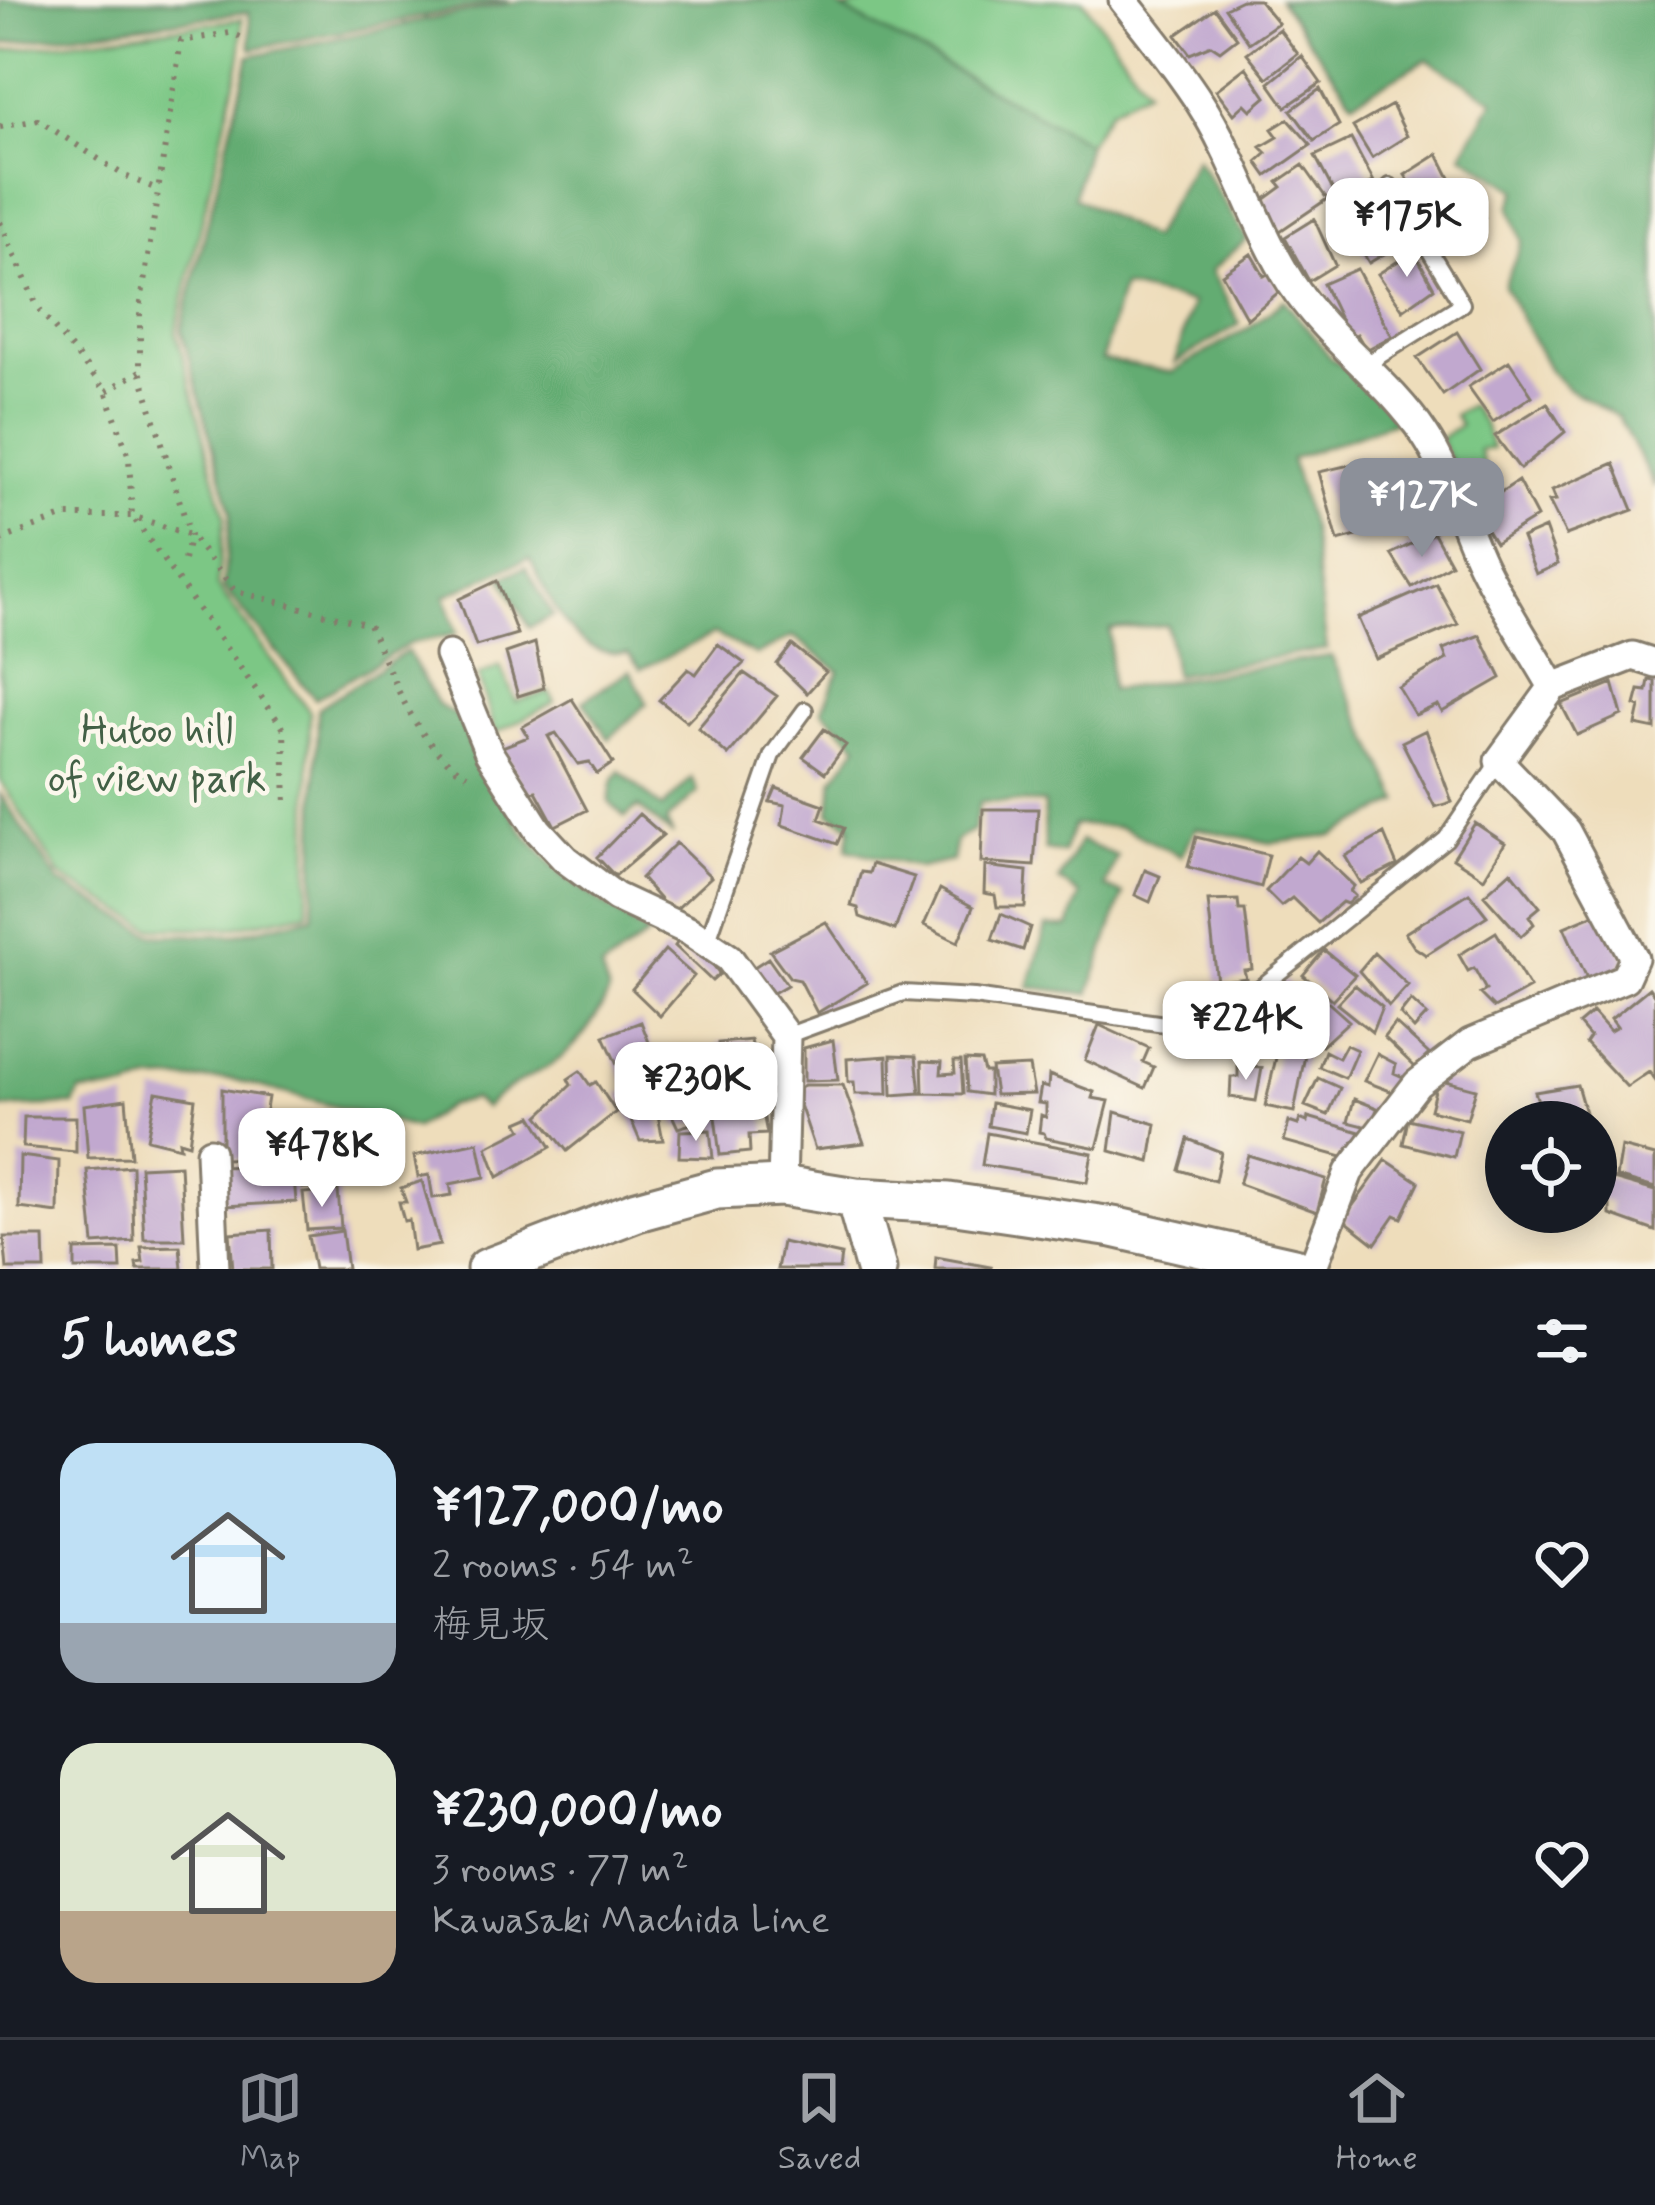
<!DOCTYPE html>
<html lang="en">
<head>
<meta charset="utf-8">
<style>
	:root { --surface:#171b24; --page:#20242c; --text:#f1f3f6; --muted:#9ea1a6; --line:#363941; --accent:#8c9099 }
	body { margin:0; font-family:Mynerve,"Klee One",sans-serif; background:var(--page); color:var(--text); height:100vh; display:flex; flex-direction:column; font-size:45px; white-space:nowrap }
	* { box-sizing:border-box; margin:0 }
	p { font-size:39px; color:var(--muted) }
	.icon { flex:none; width:66px; height:66px; fill:none; stroke:currentColor; stroke-width:2; stroke-linecap:round; stroke-linejoin:round }
	.map { position:relative; height:1269px; overflow:hidden }
	.panel { display:flex; flex-direction:column; background:var(--surface); flex:1 }
	.panel>* { flex:none }
	.fabs { position:absolute; left:1485px; top:1101px; display:grid; gap:24px }
	.fabs a { display:grid; place-items:center; width:132px; height:132px; border-radius:50%; background:var(--surface); box-shadow:0 6px 30px #0003; font-size:60px }
	.price { position:absolute; translate:-50% -102px; padding:0 27px; border-radius:24px; background:#fff; color:#222; font-size:39px; line-height:78px; filter:drop-shadow(0 3px 6px #0008) }
	.price::after { content:''; position:absolute; left:50%; top:72px; width:36px; height:27px; margin-left:-18px; background:inherit; clip-path:polygon(0 0,100% 0,50% 100%) }
	.price.on { background:var(--accent); color:#fff }
	ul { padding:0; list-style:none }
	li { display:flex; align-items:center; gap:36px; height:300px; padding:0 60px }
	li span { display:grid; place-items:center; flex:none; width:336px; height:240px; border-radius:36px; color:#555 }
	li>.icon { margin-inline-start:auto }
	span .icon { width:144px; height:144px; fill:#fffc; stroke-width:1 }
	li b { font-size:51px }
	h2 { display:flex; justify-content:space-between; align-items:center; height:144px; padding:0 60px; font-size:51px }
	.tabs { display:flex; justify-content:space-around; align-items:center; height:168px; border-top:3px solid var(--line); background:var(--surface); font-size:33px; color:var(--muted) }
	.tabs a { display:grid; justify-items:center; gap:6px }
	.tabs .on { color:var(--accent) }
	.map>svg:first-child { display:block }
	.green { fill:#7bc785; stroke:#4c7250; stroke-width:3 }
	.forest { fill:#64ac72; stroke:#406447; stroke-width:3 }
	.building { fill:#c1a8cf }
	.lines { fill:none; stroke-linecap:round; stroke-linejoin:round }
	.lane-casing { stroke:#857c6c; stroke-width:20 }
	.street-casing { stroke:#857c6c; stroke-width:33 }
	.secondary-casing { stroke:#857c6c; stroke-width:45 }
	.path { stroke:#857c6c; stroke-width:6; stroke-dasharray:3 9; stroke-linecap:butt }
	.lane { stroke:#fff; stroke-width:14 }
	.street { stroke:#fff; stroke-width:27 }
	.secondary { stroke:#fff; stroke-width:39 }
	.labels { text-anchor:middle; stroke-width:9; stroke-linejoin:round; paint-order:stroke }
	.park-label { font-size:42px; fill:#426046; stroke:#fbf7ec }
</style>
</head>
<body>
<div class="map">
<svg width="1655" height="1269" viewBox="0 0 1655 1269">
	<rect width="100%" height="100%" fill="#fbf7ec"/>
	<filter id="ink" filterUnits="userSpaceOnUse"><feTurbulence type="fractalNoise" baseFrequency=".00833" numOctaves="2"/><feDisplacementMap in="SourceGraphic" scale="24" xChannelSelector="R" yChannelSelector="G"/><feConvolveMatrix kernelMatrix="1 2 1 2 8 2 1 2 1" color-interpolation-filters="sRGB"/></filter>
	<filter id="wash" filterUnits="userSpaceOnUse"><feTurbulence type="fractalNoise" baseFrequency=".004" numOctaves="4" result="noise"/><feDisplacementMap in="SourceGraphic" scale="48" xChannelSelector="R" yChannelSelector="G"/><feGaussianBlur stdDeviation="2.7" result="paint"/><feColorMatrix in="noise" values="0 0 0 0 0 0 0 0 0 0 0 0 0 0 0 0 0 1.4 0 .05"/><feComposite in="paint" operator="in"/></filter>
	<g filter="url(#wash)">
		<rect width="100%" height="100%" fill="#edb"/>
		<path class="green" d="M 875,0 L 1083,0 L 1147,89 L 1110,109 L 1088,143 L 844,10 Z
			M 242,19 L 241,56 L 176,331 L 225,516 L 217,586 L 310,712 L 308,912 L 231,928 L 152,928 L 61,877 L 0,780 L 0,51 Z
			M 1470,405 L 1484,425 L 1492,449 L 1479,450 L 1485,469 L 1458,477 L 1440,439 L 1460,426 L 1454,415 Z
			M 500,666 L 516,702 L 549,692 L 555,702 L 496,733 L 478,676 Z"/>
		<path class="forest" d="M 0,0 L 510,0 L 251,49 L 249,12 L 0,44 Z
			M 526,0 L 832,0 L 844,10 L 1088,143 L 1074,197 L 1151,239 L 1196,158 L 1247,239 L 1211,271 L 1240,324 L 1175,363 L 1192,303 L 1122,287 L 1102,360 L 1172,372 L 1247,329 L 1284,300 L 1331,358 L 1373,389 L 1396,421 L 1291,459 L 1311,529 L 1327,649 L 1174,675 L 1167,625 L 1110,629 L 1110,690 L 1331,656 L 1400,801 L 1333,836 L 1271,843 L 1196,828 L 1181,856 L 1121,827 L 1074,825 L 1063,853 L 1045,850 L 1044,803 L 980,802 L 973,831 L 956,840 L 952,861 L 919,868 L 847,849 L 851,826 L 830,813 L 833,780 L 858,745 L 822,710 L 839,671 L 793,636 L 756,655 L 714,634 L 641,669 L 628,653 C 570,659 553,601 529,558 L 445,596 L 457,634 L 411,643 L 315,699 L 223,587 L 231,512 L 181,330 L 249,56 Z
			M 1279,0 L 1655,0 L 1655,487 L 1618,417 L 1567,388 L 1549,370 L 1504,286 L 1522,242 L 1510,207 L 1517,190 L 1462,154 L 1494,100 L 1427,59 L 1353,101 Z
			M 526,567 L 553,616 L 529,627 L 502,578 Z
			M 407,651 L 438,705 L 459,717 L 473,752 L 522,830 L 561,874 L 648,935 L 601,970 L 609,993 C 596,1020 575,1051 549,1066 C 525,1080 504,1087 485,1108 L 473,1099 L 449,1105 L 415,1128 L 232,1079 L 150,1081 L 127,1090 L 80,1092 L 74,1105 L 0,1108 L 0,794 L 59,882 L 154,935 L 232,935 L 313,916 L 318,708 Z
			M 630,670 L 647,703 L 609,739 L 583,701 Z
			M 620,771 L 662,808 L 692,778 L 698,792 L 666,821 L 673,835 L 638,807 L 625,817 L 609,802 L 612,783 Z
			M 1080,841 L 1117,856 L 1105,887 L 1123,894 L 1089,994 L 1029,987 L 1046,927 L 1069,927 L 1080,895 L 1059,880 Z"/>
		<g id="blocks">
			<path class="building" d="M 1242,0 L 1259,0 L 1278,23 L 1249,43 L 1225,8 Z
				M 1215,8 L 1237,38 L 1220,51 L 1211,45 L 1190,54 L 1176,35 Z
				M 1279,29 L 1298,54 L 1267,78 L 1247,53 Z
				M 1302,56 L 1321,83 L 1286,107 L 1269,83 Z
				M 1246,67 L 1266,97 L 1251,110 L 1245,104 L 1234,114 L 1216,90 Z
				M 1320,89 L 1339,125 L 1314,141 L 1291,110 Z
				M 1392,105 L 1407,136 L 1372,158 L 1353,127 Z
				M 1288,119 L 1311,145 L 1267,176 L 1257,162 L 1267,153 L 1261,147 L 1278,137 L 1272,129 Z
				M 1351,139 L 1374,182 L 1337,198 L 1315,156 Z
				M 1438,154 L 1455,188 L 1427,208 L 1405,175 Z
				M 1303,165 L 1327,199 L 1280,231 L 1267,214 L 1264,200 L 1282,187 L 1278,182 Z
				M 1464,191 L 1480,204 L 1485,218 L 1448,242 L 1427,215 Z
				M 1376,203 L 1401,244 L 1369,263 L 1344,221 Z
				M 1314,219 L 1335,265 L 1309,281 L 1285,237 Z
				M 1414,251 L 1434,288 L 1403,310 L 1378,274 Z
				M 1251,254 L 1264,276 L 1270,273 L 1280,291 L 1247,319 L 1222,274 Z
				M 1357,269 L 1392,336 L 1366,350 L 1357,334 L 1349,338 L 1323,284 Z
				M 1457,332 L 1480,369 L 1443,395 L 1417,358 Z
				M 1509,361 L 1532,396 L 1493,422 L 1468,387 Z
				M 1547,403 L 1565,432 L 1520,469 L 1495,436 Z
				M 1358,463 L 1376,531 L 1338,541 L 1319,472 Z
				M 1614,463 L 1633,510 L 1566,535 L 1549,501 L 1556,500 L 1552,490 Z
				M 1518,481 L 1537,517 L 1495,543 L 1474,510 Z
				M 1545,528 L 1558,564 L 1536,574 L 1522,538 Z
				M 1434,533 L 1451,564 L 1412,587 L 1391,554 Z
				M 497,581 L 517,634 L 476,646 L 459,599 Z
				M 1436,584 L 1458,624 L 1376,659 L 1358,618 Z
				M 1480,635 L 1501,678 L 1442,712 L 1438,705 L 1415,715 L 1398,687 L 1447,659 L 1443,649 Z
				M 535,643 L 544,688 L 518,696 L 506,653 Z
				M 718,644 L 744,663 L 687,722 L 659,700 L 688,669 L 696,674 Z
				M 792,645 L 826,672 L 807,693 L 777,664 Z
				M 744,673 L 777,696 L 728,755 L 698,728 Z
				M 1649,680 L 1655,681 L 1655,729 L 1636,725 L 1640,707 L 1635,705 L 1639,690 L 1647,691 Z
				M 1613,683 L 1622,715 L 1577,735 L 1561,704 Z
				M 572,699 L 613,763 L 597,774 L 589,762 L 578,764 L 556,733 L 548,736 L 587,810 L 555,826 L 536,791 L 525,793 L 502,747 L 528,737 L 522,727 Z
				M 824,729 L 846,745 L 825,773 L 803,757 Z
				M 1426,730 L 1452,802 L 1435,807 L 1402,742 Z
				M 776,788 L 824,805 L 819,819 L 844,828 L 837,844 L 782,825 L 785,805 L 770,802 Z
				M 983,809 L 1038,809 L 1034,866 L 981,862 Z
				M 639,814 L 663,835 L 615,876 L 597,857 Z
				M 1475,823 L 1505,843 L 1484,878 L 1453,858 Z
				M 1384,834 L 1397,865 L 1361,883 L 1345,856 Z
				M 1196,837 L 1269,855 L 1261,887 L 1188,867 Z
				M 676,843 L 711,877 L 672,913 L 641,878 Z
				M 1317,851 L 1354,886 L 1350,891 L 1355,896 L 1347,904 L 1342,902 L 1318,923 L 1292,898 L 1281,906 L 1266,891 L 1298,857 L 1306,863 Z
				M 872,864 L 914,877 L 895,930 L 860,917 L 858,908 L 851,906 L 861,872 L 869,873 Z
				M 985,866 L 1027,871 L 1025,907 L 997,907 L 995,895 L 984,893 Z
				M 1145,870 L 1160,876 L 1150,902 L 1135,895 Z
				M 1511,871 L 1540,907 L 1529,916 L 1534,924 L 1521,936 L 1484,895 Z
				M 940,889 L 973,907 L 958,942 L 924,925 Z
				M 1469,893 L 1487,916 L 1426,955 L 1414,947 L 1405,933 Z
				M 1238,900 L 1239,910 L 1245,910 L 1252,969 L 1244,970 L 1246,978 L 1217,982 L 1208,901 Z
				M 1600,912 L 1625,958 L 1614,977 L 1591,987 L 1564,927 Z
				M 1001,914 L 1030,927 L 1023,950 L 992,940 Z
				M 826,922 L 867,983 L 817,1013 L 800,980 L 790,978 L 770,951 Z
				M 1496,932 L 1530,988 L 1494,1008 L 1480,994 L 1486,990 L 1474,968 L 1468,971 L 1459,955 Z
				M 680,939 L 707,957 L 720,974 L 712,981 L 675,946 Z
				M 665,950 L 694,976 L 660,1016 L 632,989 Z
				M 1324,950 L 1355,975 L 1332,1000 L 1303,975 Z
				M 1374,953 L 1408,985 L 1389,1006 L 1359,971 Z
				M 768,958 L 787,985 L 768,996 L 751,969 Z
				M 1285,980 L 1303,1003 L 1273,1029 L 1240,1016 Z
				M 1355,985 L 1382,1007 L 1372,1032 L 1337,1004 Z
				M 1649,988 L 1655,996 L 1655,1080 L 1649,1072 L 1627,1087 L 1586,1043 L 1590,1037 L 1579,1024 L 1593,1012 L 1610,1031 L 1617,1027 L 1611,1019 Z
				M 1321,996 L 1349,1021 L 1322,1046 L 1293,1025 Z
				M 1411,1000 L 1427,1015 L 1414,1029 L 1400,1014 Z
				M 641,1022 L 661,1073 L 627,1087 L 604,1036 Z
				M 1395,1023 L 1429,1054 L 1415,1067 L 1384,1037 Z
				M 1099,1025 L 1149,1048 L 1143,1062 L 1154,1067 L 1145,1088 L 1085,1060 Z
				M 751,1040 L 758,1075 L 690,1084 L 686,1056 L 702,1053 L 706,1060 L 718,1057 L 718,1043 Z
				M 833,1040 L 838,1080 L 804,1081 L 804,1048 Z
				M 1280,1040 L 1307,1045 L 1294,1112 L 1265,1106 Z
				M 1346,1045 L 1357,1050 L 1345,1078 L 1319,1067 L 1325,1051 L 1339,1058 Z
				M 1377,1054 L 1396,1064 L 1394,1073 L 1405,1078 L 1398,1094 L 1364,1081 Z
				M 891,1055 L 916,1056 L 920,1093 L 892,1095 Z
				M 887,1056 L 888,1094 L 855,1094 L 854,1082 L 848,1082 L 847,1059 Z
				M 965,1060 L 981,1061 L 984,1072 L 989,1072 L 989,1095 L 967,1092 Z
				M 922,1061 L 942,1062 L 941,1074 L 955,1073 L 954,1061 L 961,1061 L 963,1094 L 923,1093 Z
				M 1029,1066 L 1034,1094 L 995,1095 L 991,1068 Z
				M 1238,1066 L 1262,1068 L 1256,1101 L 1230,1097 L 1231,1077 L 1238,1077 Z
				M 580,1071 L 590,1085 L 596,1082 L 616,1112 L 567,1151 L 539,1116 L 571,1085 L 568,1079 Z
				M 1049,1075 L 1094,1092 L 1092,1098 L 1109,1101 L 1097,1148 L 1046,1138 L 1044,1133 L 1039,1132 L 1041,1115 L 1046,1117 L 1046,1104 L 1038,1103 L 1041,1086 L 1048,1088 Z
				M 660,1078 L 663,1085 L 671,1082 L 679,1105 L 658,1115 L 663,1140 L 640,1141 L 620,1094 Z
				M 1318,1078 L 1340,1088 L 1328,1115 L 1305,1106 Z
				M 1438,1079 L 1476,1089 L 1467,1119 L 1430,1110 Z
				M 804,1085 L 843,1085 L 864,1143 L 815,1149 L 796,1093 Z
				M 1577,1085 L 1586,1116 L 1545,1122 L 1535,1092 Z
				M 222,1089 L 268,1097 L 262,1134 L 274,1137 L 273,1158 L 222,1159 Z
				M 156,1092 L 195,1099 L 189,1144 L 179,1141 L 180,1147 L 147,1139 Z
				M 760,1097 L 767,1134 L 749,1135 L 750,1152 L 720,1155 L 713,1102 Z
				M 126,1099 L 131,1157 L 88,1158 L 84,1105 Z
				M 704,1099 L 711,1118 L 678,1128 L 671,1113 Z
				M 1354,1099 L 1377,1108 L 1372,1128 L 1348,1122 Z
				M 991,1103 L 1030,1110 L 1026,1133 L 988,1126 Z
				M 1115,1112 L 1156,1124 L 1150,1162 L 1110,1151 Z
				M 339,1115 L 344,1151 L 301,1152 L 298,1118 Z
				M 532,1116 L 551,1147 L 498,1177 L 487,1147 L 522,1129 L 518,1122 Z
				M 24,1117 L 76,1117 L 76,1152 L 23,1147 Z
				M 1308,1117 L 1360,1132 L 1349,1159 L 1284,1141 L 1289,1122 L 1298,1125 L 1300,1119 L 1307,1122 Z
				M 1408,1119 L 1460,1131 L 1454,1157 L 1403,1144 Z
				M 710,1130 L 713,1158 L 679,1157 L 680,1131 Z
				M 987,1133 L 1092,1153 L 1087,1182 L 982,1165 Z
				M 1188,1139 L 1221,1152 L 1215,1181 L 1179,1170 Z
				M 478,1142 L 485,1177 L 450,1184 L 452,1195 L 433,1198 L 429,1175 L 418,1177 L 414,1156 Z
				M 1621,1147 L 1655,1156 L 1655,1188 L 1616,1177 Z
				M 1248,1155 L 1326,1179 L 1317,1212 L 1239,1184 Z
				M 20,1156 L 59,1161 L 58,1213 L 19,1208 Z
				M 332,1157 L 334,1186 L 303,1188 L 300,1158 Z
				M 1386,1160 L 1419,1182 L 1402,1218 L 1395,1215 L 1375,1244 L 1343,1219 Z
				M 293,1164 L 296,1202 L 225,1206 L 222,1167 Z
				M 180,1165 L 184,1239 L 144,1239 L 140,1167 Z
				M 132,1166 L 134,1241 L 94,1244 L 87,1170 Z
				M 1596,1174 L 1655,1191 L 1655,1231 L 1610,1215 L 1610,1203 L 1596,1198 Z
				M 422,1181 L 440,1245 L 413,1250 L 409,1220 L 404,1221 L 399,1202 L 406,1202 L 401,1188 Z
				M 338,1190 L 341,1228 L 307,1230 L 303,1193 Z
				M 271,1230 L 272,1269 L 233,1269 L 230,1233 Z
				M 342,1231 L 347,1269 L 314,1269 L 308,1236 Z
				M 4,1237 L 44,1237 L 45,1269 L 7,1269 Z
				M 782,1242 L 841,1255 L 839,1269 L 777,1269 Z
				M 180,1246 L 182,1269 L 137,1269 L 136,1263 L 143,1262 L 141,1247 Z
				M 120,1249 L 121,1269 L 75,1269 L 75,1250 Z
				M 936,1257 L 991,1267 L 990,1269 L 935,1269 Z"/>
		</g>
	</g>
	<g filter="url(#ink)">
		<use href="#blocks" fill-opacity="0" stroke="#857c6c" stroke-width="3"/>
		<g class="lines">
			<g class="lane-casing">
				<path id="lane" d="M 1365,365 L 1462,304 L 1390,186
					M 707,943 L 772,755 L 805,710
					M 786,1036 L 903,993 L 974,997 L 1165,1024 L 1199,1025 L 1236,1007 L 1446,839 L 1499,761"/>
			</g>
			<g class="street-casing">
				<path id="street" d="M 1123,0 C 1149,33 1177,67 1200,103 C 1236,159 1255,226 1291,283 C 1328,340 1386,378 1424,434 C 1451,474 1462,524 1484,568 C 1504,608 1530,647 1553,687
					M 449,655 L 489,753 L 538,830 L 565,859 L 616,897 L 689,931 L 729,958 L 786,1036 L 782,1186
					M 1553,687 L 1633,656 L 1655,663
					M 210,1152 L 215,1269
					M 1312,1269 L 1349,1172 L 1417,1084 L 1470,1043 L 1625,978 L 1634,958 L 1566,831 L 1499,761 L 1553,687"/>
			</g>
			<g class="secondary-casing">
				<path id="secondary" d="M 856,1198 L 876,1269
					M 487,1269 L 637,1211 L 717,1189 L 782,1186 L 856,1198 L 949,1203 L 1113,1227 L 1298,1269"/>
			</g>
			<path class="path" d="M 0,127 L 38,120 L 125,176 L 157,189
				M 0,222 L 38,308 L 106,391 L 129,457 L 132,516 L 284,729 L 286,808
				M 107,391 L 140,371
				M 0,540 L 65,516 L 132,516 L 190,535 L 235,591 L 369,625 C 393,676 415,747 467,775
				M 184,560 L 190,535 L 140,371 L 140,309 L 181,41 L 230,33 L 243,38"/>
			<use href="#lane" class="lane"/>
			<use href="#street" class="street"/>
			<use href="#secondary" class="secondary"/>
		</g>
	</g>
	<g class="labels">
		<g class="park-label">
			<text x="157" y="743">Hutoo hill<tspan x="157" dy="48">of view park</tspan></text>
		</g>
	</g>
</svg>
<div class="fabs">
<a><svg class="icon" aria-label="locate" viewBox="0 0 24 24"><circle cx="12" cy="12" r="6"/><path d="M12 2v4M12 18v4M2 12h4M18 12h4"/></svg></a>
</div>
<b class="price" style="left:1407px;top:280px">¥175K</b>
<b class="price on" style="left:1422px;top:560px">¥127K</b>
<b class="price" style="left:1246px;top:1083px">¥224K</b>
<b class="price" style="left:696px;top:1144px">¥230K</b>
<b class="price" style="left:322px;top:1210px">¥478K</b>
</div>
<section class="panel">
<h2>5 homes<svg class="icon" aria-label="filters" viewBox="0 0 24 24"><path d="M4 7h16M4 17h16"/><circle cx="9" cy="7" r="2"/><circle cx="15" cy="17" r="2"/></svg></h2>
<ul>
<li><span style="background:linear-gradient(#bfe0f5 75%,#9aa5b1 0)"><svg class="icon" aria-label="home" viewBox="0 0 24 24"><path d="M3 11l9-7 9 7M6 9v11h12V9"/></svg></span><div><b>¥127,000/mo</b><p>2 rooms · 54 m²</p><p>梅見坂</p></div><svg class="icon" aria-label="heart" viewBox="0 0 24 24"><path d="M12 20l-8-8c-3-5 5-10 8-4 3-6 11-1 8 4z"/></svg></li>
<li><span style="background:linear-gradient(#dfe7d0 70%,#b9a48a 0)"><svg class="icon" aria-label="home" viewBox="0 0 24 24"><path d="M3 11l9-7 9 7M6 9v11h12V9"/></svg></span><div><b>¥230,000/mo</b><p>3 rooms · 77 m²</p><p>Kawasaki Machida Line</p></div><svg class="icon" aria-label="heart" viewBox="0 0 24 24"><path d="M12 20l-8-8c-3-5 5-10 8-4 3-6 11-1 8 4z"/></svg></li>
</ul>
</section>
<nav class="tabs">
<a class="on"><svg class="icon" aria-label="map" viewBox="0 0 24 24"><path d="M3 6l6-2 6 2 6-2v14l-6 2-6-2-6 2zM9 4v14M15 6v14"/></svg>Map</a>
<a><svg class="icon" aria-label="saved" viewBox="0 0 24 24"><path d="M7 4h10v16l-5-4-5 4z"/></svg>Saved</a>
<a><svg class="icon" aria-label="home" viewBox="0 0 24 24"><path d="M3 11l9-7 9 7M6 9v11h12V9"/></svg>Home</a>
</nav>
</body>
</html>
